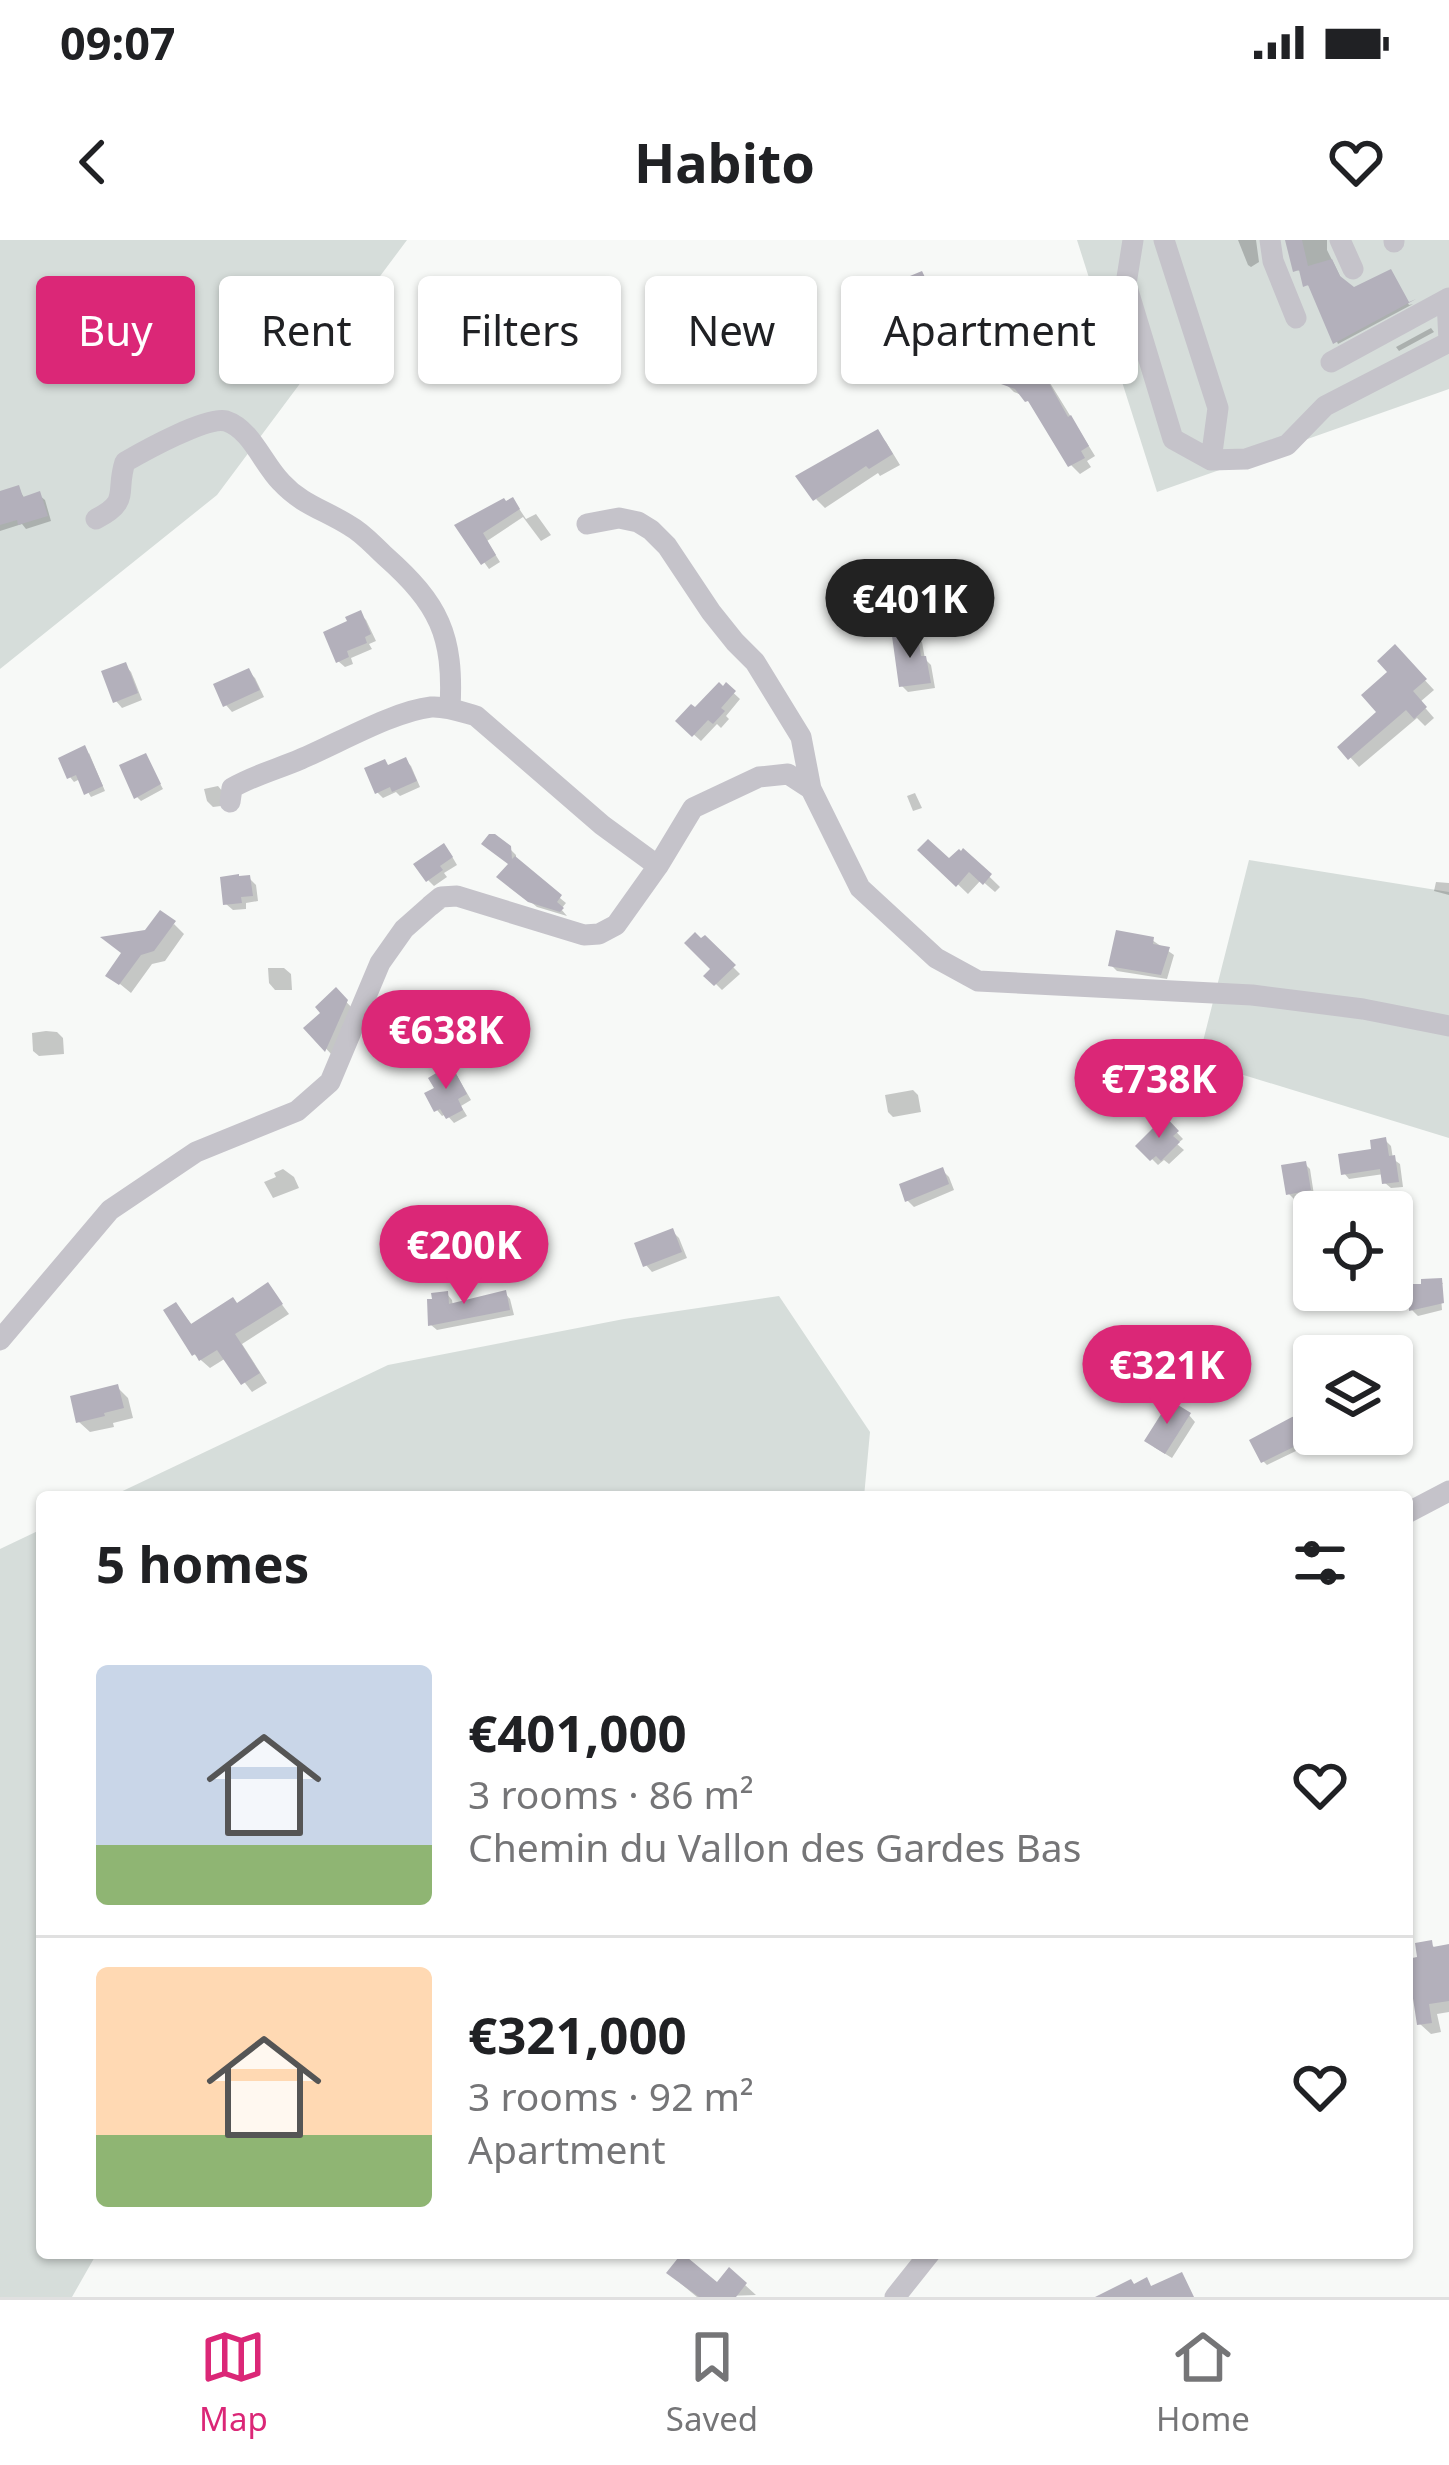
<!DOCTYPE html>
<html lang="en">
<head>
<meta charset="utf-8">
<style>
	:root { --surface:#fff; --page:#f6f6f6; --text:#202124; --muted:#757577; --line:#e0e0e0; --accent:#db2777 }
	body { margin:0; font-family:"Noto Sans",sans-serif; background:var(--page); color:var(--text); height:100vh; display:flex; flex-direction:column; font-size:45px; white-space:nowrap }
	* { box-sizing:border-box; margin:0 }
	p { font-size:39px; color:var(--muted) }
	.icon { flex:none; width:66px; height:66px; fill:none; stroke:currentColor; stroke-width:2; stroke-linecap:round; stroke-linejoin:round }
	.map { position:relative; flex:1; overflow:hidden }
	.side { position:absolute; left:36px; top:1251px; width:1377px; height:768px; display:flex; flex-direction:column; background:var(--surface); border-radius:12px; box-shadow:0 3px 9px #0004 }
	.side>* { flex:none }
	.hud { position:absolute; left:36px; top:36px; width:1377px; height:108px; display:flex; gap:24px }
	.controls { position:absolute; left:1293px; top:951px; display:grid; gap:24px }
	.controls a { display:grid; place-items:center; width:120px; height:120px; border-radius:12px; background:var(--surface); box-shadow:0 3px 9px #0004; font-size:60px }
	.price { position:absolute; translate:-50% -102px; padding:0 27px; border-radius:42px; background:var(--accent); color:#fff; font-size:39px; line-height:78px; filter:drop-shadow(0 3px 6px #0008) }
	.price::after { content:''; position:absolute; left:50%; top:72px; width:36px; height:27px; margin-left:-18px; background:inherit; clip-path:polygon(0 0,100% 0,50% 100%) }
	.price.on { background:#222; color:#fff }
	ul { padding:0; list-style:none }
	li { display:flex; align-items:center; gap:36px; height:300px; padding:0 60px }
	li+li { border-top:3px solid var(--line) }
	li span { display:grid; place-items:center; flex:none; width:336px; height:240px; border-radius:12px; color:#555 }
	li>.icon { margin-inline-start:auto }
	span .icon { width:144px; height:144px; fill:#fffc; stroke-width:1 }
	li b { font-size:51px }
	h2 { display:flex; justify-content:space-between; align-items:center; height:144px; padding:0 60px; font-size:51px }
	.pill { padding:0 42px; border-radius:12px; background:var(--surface); box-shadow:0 3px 9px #0004; font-size:42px; line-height:108px }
	.pill.on { background:var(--accent); color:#fff }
	.status { display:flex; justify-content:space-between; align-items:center; height:84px; padding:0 60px; background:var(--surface); direction:ltr }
	.status svg { height:33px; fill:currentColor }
	header { display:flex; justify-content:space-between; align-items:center; height:156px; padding:0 60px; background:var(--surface); font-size:54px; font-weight:700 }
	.dock { display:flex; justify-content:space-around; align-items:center; height:168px; border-top:3px solid var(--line); background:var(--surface); font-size:33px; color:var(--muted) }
	.dock a { display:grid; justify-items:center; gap:6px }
	.dock .on { color:var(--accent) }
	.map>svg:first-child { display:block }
	.green { fill:#d6ddda }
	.shadow { fill:#0003 }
	.building { fill:#b3b0bb }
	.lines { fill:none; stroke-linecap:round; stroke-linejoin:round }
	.minor { stroke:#c5c3ca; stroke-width:21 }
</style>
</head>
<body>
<div class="status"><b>09:07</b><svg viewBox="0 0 49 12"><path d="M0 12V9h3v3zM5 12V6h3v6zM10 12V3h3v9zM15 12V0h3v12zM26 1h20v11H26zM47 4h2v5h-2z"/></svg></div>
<header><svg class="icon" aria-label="back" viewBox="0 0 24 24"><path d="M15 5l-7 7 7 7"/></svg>Habito<svg class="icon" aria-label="heart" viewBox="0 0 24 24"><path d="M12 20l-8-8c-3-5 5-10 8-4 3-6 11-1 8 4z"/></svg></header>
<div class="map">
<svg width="1449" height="2057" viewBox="0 0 1449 2057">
	<rect width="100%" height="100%" fill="#f7f9f7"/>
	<path class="green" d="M 0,0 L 407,0 L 217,255 L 0,429 Z
		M 1077,0 L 1449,0 L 1449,149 L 1157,252 Z
		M 1249,620 L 1449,652 L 1449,898 L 1198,821 Z
		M 779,1056 L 870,1192 L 864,1257 L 110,1257 L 388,1125 L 624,1079 Z
		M 42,1289 L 42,2013 L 97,2013 L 72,2057 L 0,2057 L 0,1309 Z"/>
	<path class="shadow" d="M 1238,0 L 1256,0 L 1259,22 L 1251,27 L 1248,25 Z
		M 1288,0 L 1327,0 L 1327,10 L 1344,44 L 1354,50 L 1393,34 L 1409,65 L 1413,64 L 1338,104 L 1312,46 L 1306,45 L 1302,31 L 1296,30 Z
		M 921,35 L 936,59 L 914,71 L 907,65 Z
		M 1431,88 L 1434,92 L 1399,111 L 1396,107 Z
		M 1027,124 L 1050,132 L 1057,139 L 1050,143 L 1095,216 L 1087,221 L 1091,227 L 1080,234 L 1071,225 L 1036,169 L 1024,156 L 1014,152 L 1005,143 L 1023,134 Z
		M 877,193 L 886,202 L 900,225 L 880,236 L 878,233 L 825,268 L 816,259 Z
		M 18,248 L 25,259 L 39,255 L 45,260 L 51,281 L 26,289 L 22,284 L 0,291 L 0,254 Z
		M 518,267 L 526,279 L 536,274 L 551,295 L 541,301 L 523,277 L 487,301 L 500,322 L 489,329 L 458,286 Z
		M 360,374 L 366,380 L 376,401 L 369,404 L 372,409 L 351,418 L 353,424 L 345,427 L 338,421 Z
		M 916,396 L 922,402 L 925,419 L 931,425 L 935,448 L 908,452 L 902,446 Z
		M 1395,408 L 1434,450 L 1420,462 L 1434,478 L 1425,486 L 1417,478 L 1359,527 L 1341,507 L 1381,473 Z
		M 125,425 L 131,432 L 142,460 L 122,468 L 116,461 Z
		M 249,432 L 255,438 L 264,457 L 232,472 L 226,465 Z
		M 726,446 L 740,459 L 726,476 L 729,479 L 721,488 L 717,484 L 701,501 L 679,481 Z
		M 89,513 L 105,551 L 91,557 L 80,539 L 74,542 L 70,537 Z
		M 145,516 L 163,549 L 141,561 L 137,557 Z
		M 406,521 L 411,526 L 420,547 L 400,556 L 396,552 L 383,558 L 377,552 L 389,527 Z
		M 218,546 L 223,552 L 221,566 L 213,567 L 207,561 L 204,549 Z
		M 915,553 L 922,568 L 913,571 L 907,556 Z
		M 509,608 L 516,615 L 516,622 L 566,663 L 561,669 L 567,676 L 537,667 L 506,642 L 511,625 Z
		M 922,610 L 949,622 L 964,612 L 1000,647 L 995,652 L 981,640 L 968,654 Z
		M 450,613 L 457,625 L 444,633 L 447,637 L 434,646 L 428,640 Z
		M 249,638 L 256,645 L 258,661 L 246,663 L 246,669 L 233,670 L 226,664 Z
		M 1436,642 L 1449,643 L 1449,655 L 1434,651 Z
		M 174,684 L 184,694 L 165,721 L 152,724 L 131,753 L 109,735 Z
		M 705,699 L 740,734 L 722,750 L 708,736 L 714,730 L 701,702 Z
		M 1152,700 L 1174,715 L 1167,739 L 1117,731 L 1111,725 Z
		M 268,728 L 284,728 L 291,734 L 292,750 L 275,750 L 269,743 Z
		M 336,751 L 353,769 L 332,815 L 307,788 L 324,773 Z
		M 46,791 L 57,792 L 63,798 L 64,814 L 39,816 L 33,811 L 32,793 Z
		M 456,834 L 471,860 L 461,866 L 467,876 L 454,883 L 446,874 L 442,876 L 437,870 Z
		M 913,850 L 918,855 L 921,872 L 893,877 L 888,872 L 885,855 Z
		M 1165,880 L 1183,899 L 1177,904 L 1184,910 L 1169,924 L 1164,920 L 1158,925 L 1139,906 Z
		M 1385,900 L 1391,906 L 1393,919 L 1400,924 L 1403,947 L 1391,948 L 1385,943 L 1384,934 L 1349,939 L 1344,933 L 1375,912 Z
		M 1305,924 L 1310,929 L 1314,955 L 1294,959 L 1289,954 Z
		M 283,929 L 294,937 L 299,948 L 273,958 L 264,942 L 276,937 L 274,933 Z
		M 942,930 L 949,937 L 954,950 L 914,967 L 907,960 Z
		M 673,992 L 679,998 L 687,1018 L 652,1032 L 646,1025 Z
		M 1441,1041 L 1443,1044 L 1440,1044 L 1442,1070 L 1418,1076 L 1412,1070 Z
		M 268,1046 L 289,1074 L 242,1104 L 267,1143 L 252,1152 L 226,1118 L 210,1128 L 194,1114 L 176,1065 L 193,1086 L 238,1066 Z
		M 505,1053 L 510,1059 L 514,1075 L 437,1090 L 431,1085 L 447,1054 L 452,1060 L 453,1066 Z
		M 117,1147 L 128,1158 L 133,1178 L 113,1183 L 114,1187 L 90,1192 L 79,1182 Z
		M 1189,1175 L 1195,1182 L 1172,1218 L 1154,1207 Z
		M 1301,1179 L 1306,1183 L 1314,1183 L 1314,1194 L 1345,1194 L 1350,1207 L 1333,1211 L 1325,1197 L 1267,1225 L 1263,1221 Z
		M 1431,1704 L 1436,1709 L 1449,1708 L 1449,1772 L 1437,1774 L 1441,1792 L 1431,1794 L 1420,1784 Z
		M 680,2043 L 745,2045 L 756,2055 L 697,2057 Z"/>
	<path class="building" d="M 1285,0 L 1302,0 L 1308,26 L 1332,19 L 1340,36 L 1354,47 L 1391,29 L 1409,62 L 1416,59 L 1333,104 L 1308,45 L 1303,47 L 1299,30 L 1293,32 Z
		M 922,31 L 932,52 L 905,67 L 893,43 Z
		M 1026,120 L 1051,129 L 1044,134 L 1068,177 L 1071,175 L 1089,206 L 1081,211 L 1085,218 L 1068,227 L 1028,161 L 1025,162 L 1015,149 L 1001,144 L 1008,125 L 1021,131 Z
		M 878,189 L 893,214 L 869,229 L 866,226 L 813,261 L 795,236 Z
		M 19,245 L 23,257 L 40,251 L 48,276 L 18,285 L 17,280 L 0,285 L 0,251 Z
		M 513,257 L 520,269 L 483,293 L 496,315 L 481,325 L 454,285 L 504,258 L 506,261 Z
		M 361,370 L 371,394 L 365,397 L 367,403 L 347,411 L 349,417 L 336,423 L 323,392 L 347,381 L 345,377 Z
		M 917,392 L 921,416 L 926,416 L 931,443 L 899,447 L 892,396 Z
		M 1395,404 L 1427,439 L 1413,451 L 1427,467 L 1414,479 L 1406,470 L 1348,520 L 1337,507 L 1376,472 L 1361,455 L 1387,432 L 1377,421 Z
		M 126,422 L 138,453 L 113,463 L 101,431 Z
		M 249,428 L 260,450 L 223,467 L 213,444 Z
		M 719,442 L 723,446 L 726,442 L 736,451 L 721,468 L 725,471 L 713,484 L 708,480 L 692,497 L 675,481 L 691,464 L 695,467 Z
		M 85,505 L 103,546 L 84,555 L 76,535 L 67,539 L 58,518 Z
		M 146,513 L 161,544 L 134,559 L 119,525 Z
		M 406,517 L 417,541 L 392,552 L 390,547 L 375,554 L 364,528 L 385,519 L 388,525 Z
		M 489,594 L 495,594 L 511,606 L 512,619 L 515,616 L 562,655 L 557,662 L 564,668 L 560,672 L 528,662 L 496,637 L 508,624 L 481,604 Z
		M 928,599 L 949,618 L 959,609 L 961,611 L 963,608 L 992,634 L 983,645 L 969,632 L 956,647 L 917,610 Z
		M 444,603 L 453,617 L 440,626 L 443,630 L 426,642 L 413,624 Z
		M 239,634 L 239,636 L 250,635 L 253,656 L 241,657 L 242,663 L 223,665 L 220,637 Z
		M 160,670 L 176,681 L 154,711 L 141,715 L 119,745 L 105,736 L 121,713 L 100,697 L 145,690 Z
		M 1116,690 L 1154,697 L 1153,704 L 1170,707 L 1161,735 L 1108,726 Z
		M 695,692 L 701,698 L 705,695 L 736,725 L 714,746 L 703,736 L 710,729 L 684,703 Z
		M 336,747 L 348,760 L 325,812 L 303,788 L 320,773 L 315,767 Z
		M 451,824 L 467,854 L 458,859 L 463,870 L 446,879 L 440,869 L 434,872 L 424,853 L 434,848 L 428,838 Z
		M 1165,876 L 1179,891 L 1173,896 L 1180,902 L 1161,921 L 1156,916 L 1150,921 L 1135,906 Z
		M 1386,897 L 1389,916 L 1395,915 L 1399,942 L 1382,944 L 1380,929 L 1341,935 L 1338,914 L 1371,909 L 1370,900 Z
		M 1306,921 L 1311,950 L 1286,955 L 1281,925 Z
		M 943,927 L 949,944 L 905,962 L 899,944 Z
		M 673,988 L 682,1012 L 643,1027 L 634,1003 Z
		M 1442,1038 L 1444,1063 L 1409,1071 L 1408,1044 L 1421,1044 L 1421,1039 Z
		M 268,1042 L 283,1064 L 235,1094 L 260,1133 L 241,1145 L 217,1110 L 199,1121 L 195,1114 L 192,1116 L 163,1070 L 176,1062 L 191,1084 L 233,1057 L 237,1063 Z
		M 506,1050 L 510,1070 L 428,1086 L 427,1059 L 432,1059 L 431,1053 L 448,1051 L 449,1064 Z
		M 118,1144 L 124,1168 L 104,1173 L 105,1176 L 76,1183 L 70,1156 Z
		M 1170,1160 L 1191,1173 L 1165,1214 L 1144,1201 Z
		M 1302,1175 L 1304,1183 L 1314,1180 L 1314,1197 L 1261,1223 L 1249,1200 L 1292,1177 Z
		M 1432,1700 L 1433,1707 L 1449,1704 L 1449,1761 L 1429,1764 L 1432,1783 L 1417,1785 L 1407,1719 L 1417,1717 L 1415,1703 Z
		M 682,2013 L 717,2042 L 729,2027 L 747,2043 L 736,2057 L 699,2057 L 666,2033 Z
		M 1182,2032 L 1194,2057 L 1095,2057 L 1131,2039 L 1134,2044 L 1147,2037 L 1151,2046 Z"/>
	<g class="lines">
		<path class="minor" d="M 1133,0 L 1126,44 L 1173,199 L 1211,220 L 1218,168 L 1164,0
			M 1270,0 L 1273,21 L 1296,78
			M 1340,0 L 1353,29
			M 1394,0 L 1394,2
			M 1331,122 L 1447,59
			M 1211,220 L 1246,219 L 1287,205 L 1325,166 L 1449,102 L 1447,59 L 1449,58
			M 96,279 C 131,261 115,253 125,222 C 144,211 207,176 226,181 C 251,189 263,224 281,242 C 302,265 325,270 350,286 C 363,293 374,306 385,316 C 439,364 454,395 450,468
			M 587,284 L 619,278 L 638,282 L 651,290 L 667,306 L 711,372 L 735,402 L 755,422 L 801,497 L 811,549 L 860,648 L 936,718 L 978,741 L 1252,755 L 1363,769 L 1449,786
			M 230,562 L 232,548 C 254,535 278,529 301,519 C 337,504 394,471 431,467 C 446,466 462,472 476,476 L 602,585 L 658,626 L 693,568 L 759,537 L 788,534 L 811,549
			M 0,1100 L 110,970 L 196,912 L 297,871 L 330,842 L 380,723 L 404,689 L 430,666 L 441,657 L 457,656 L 584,695 L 599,694 L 616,685 L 658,626
			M 1407,1273 L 1449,1251
			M 895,2057 L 930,2013"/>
	</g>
</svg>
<div class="controls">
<a><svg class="icon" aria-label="locate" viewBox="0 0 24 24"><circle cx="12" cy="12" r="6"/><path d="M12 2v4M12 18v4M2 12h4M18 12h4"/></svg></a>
<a><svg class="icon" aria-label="layers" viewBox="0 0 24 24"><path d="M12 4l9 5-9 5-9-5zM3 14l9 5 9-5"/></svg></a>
</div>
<b class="price on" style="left:910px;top:421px">€401K</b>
<b class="price" style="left:446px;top:852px">€638K</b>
<b class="price" style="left:1159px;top:901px">€738K</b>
<b class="price" style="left:464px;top:1067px">€200K</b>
<b class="price" style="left:1167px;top:1187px">€321K</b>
<div class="hud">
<a class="pill on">Buy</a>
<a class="pill">Rent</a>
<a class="pill">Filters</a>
<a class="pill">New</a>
<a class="pill">Apartment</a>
</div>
<section class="side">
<h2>5 homes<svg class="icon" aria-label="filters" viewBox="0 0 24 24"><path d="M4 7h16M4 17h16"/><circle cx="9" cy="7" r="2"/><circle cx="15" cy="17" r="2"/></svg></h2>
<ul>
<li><span style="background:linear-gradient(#c9d6e8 75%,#8fb573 0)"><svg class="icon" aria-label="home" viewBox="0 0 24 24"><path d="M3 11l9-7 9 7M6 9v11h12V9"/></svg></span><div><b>€401,000</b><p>3 rooms · 86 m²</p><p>Chemin du Vallon des Gardes Bas</p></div><svg class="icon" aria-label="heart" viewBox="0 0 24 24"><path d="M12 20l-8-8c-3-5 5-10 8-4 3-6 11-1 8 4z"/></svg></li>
<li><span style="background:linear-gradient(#ffd9b3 70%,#8fb573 0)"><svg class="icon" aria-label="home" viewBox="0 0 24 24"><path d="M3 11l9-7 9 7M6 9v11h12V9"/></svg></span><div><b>€321,000</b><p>3 rooms · 92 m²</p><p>Apartment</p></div><svg class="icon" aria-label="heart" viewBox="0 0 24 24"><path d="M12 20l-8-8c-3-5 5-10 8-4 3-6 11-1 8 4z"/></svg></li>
</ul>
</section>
</div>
<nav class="dock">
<a class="on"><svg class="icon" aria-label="map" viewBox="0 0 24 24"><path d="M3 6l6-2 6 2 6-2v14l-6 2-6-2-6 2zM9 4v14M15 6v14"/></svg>Map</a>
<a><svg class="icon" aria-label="saved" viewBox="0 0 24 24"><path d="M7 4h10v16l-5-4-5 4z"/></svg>Saved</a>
<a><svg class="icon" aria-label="home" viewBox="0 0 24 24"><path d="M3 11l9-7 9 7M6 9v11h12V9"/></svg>Home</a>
</nav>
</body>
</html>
